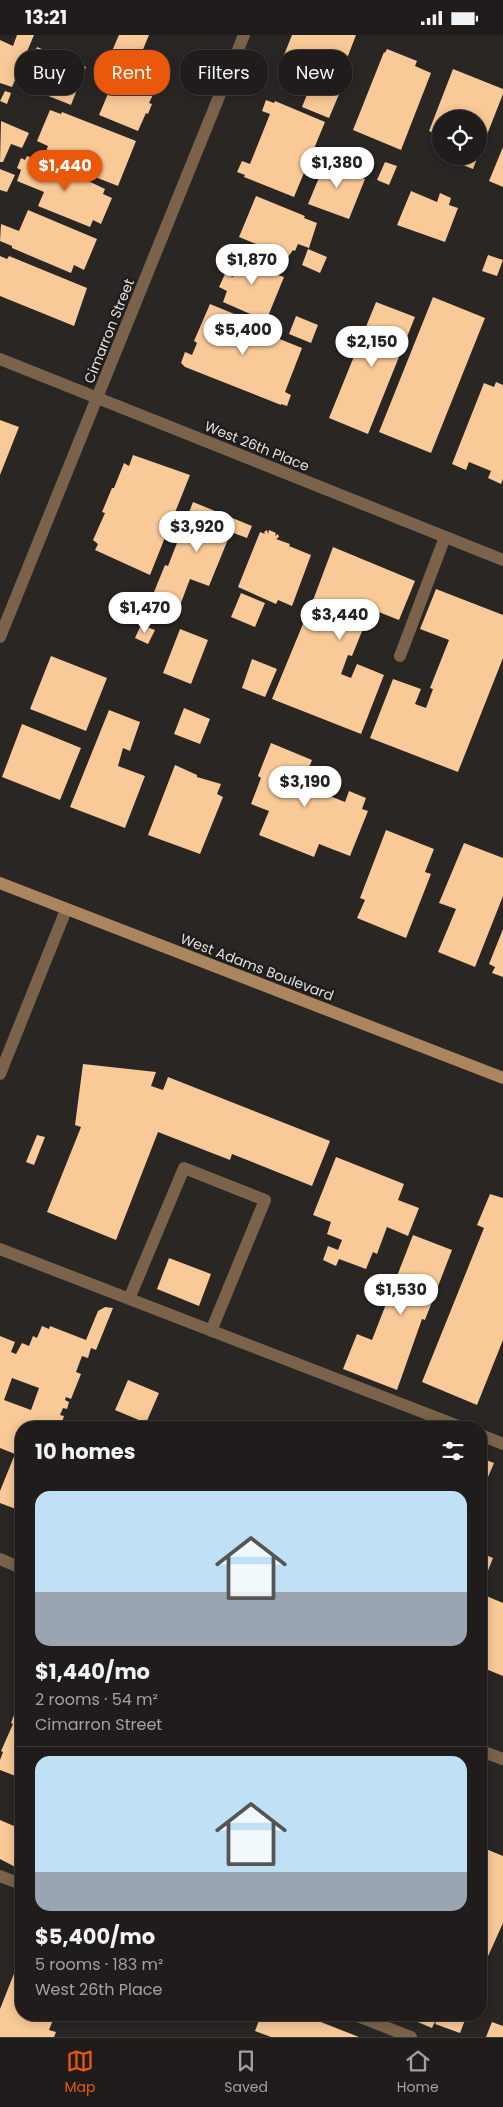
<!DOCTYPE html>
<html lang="en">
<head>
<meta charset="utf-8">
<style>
	:root { --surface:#1f1c1b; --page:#272524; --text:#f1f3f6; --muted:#a1a1a3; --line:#3c3a3a; --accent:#ea580c }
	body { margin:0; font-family:Poppins,sans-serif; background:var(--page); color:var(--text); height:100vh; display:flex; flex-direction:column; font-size:19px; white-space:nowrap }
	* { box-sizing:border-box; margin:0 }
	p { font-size:16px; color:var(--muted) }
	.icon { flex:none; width:28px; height:28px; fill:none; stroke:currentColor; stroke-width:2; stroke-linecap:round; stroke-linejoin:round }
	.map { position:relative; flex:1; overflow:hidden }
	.sheet { position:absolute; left:15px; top:1386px; width:472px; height:600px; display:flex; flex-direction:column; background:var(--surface); border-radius:20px; box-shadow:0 2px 12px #0003,0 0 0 1px var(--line) }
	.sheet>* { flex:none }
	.banner { position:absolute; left:15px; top:15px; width:474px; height:45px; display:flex; gap:10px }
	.controls { position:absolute; left:432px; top:75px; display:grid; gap:10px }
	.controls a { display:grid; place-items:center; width:55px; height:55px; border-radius:50%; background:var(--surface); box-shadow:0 2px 12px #0003,0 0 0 1px var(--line); font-size:25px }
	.price { position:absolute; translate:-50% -42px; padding:0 11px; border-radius:18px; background:#fff; color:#222; font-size:16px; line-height:32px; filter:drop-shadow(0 1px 2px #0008) }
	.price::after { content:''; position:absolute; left:50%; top:30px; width:15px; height:11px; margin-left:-8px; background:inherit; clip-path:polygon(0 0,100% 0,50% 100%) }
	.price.current { background:var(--accent); color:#fff }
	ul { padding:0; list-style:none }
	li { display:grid; align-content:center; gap:10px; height:265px; padding:0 20px }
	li+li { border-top:1px solid var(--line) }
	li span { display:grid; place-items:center; height:155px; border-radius:15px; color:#555 }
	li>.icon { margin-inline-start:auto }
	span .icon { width:90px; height:90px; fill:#fffc; stroke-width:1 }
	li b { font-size:21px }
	h2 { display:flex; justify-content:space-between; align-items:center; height:60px; padding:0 20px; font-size:21px }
	.pill { padding:0 18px; border-radius:20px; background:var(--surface); box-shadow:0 2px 12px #0003,0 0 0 1px var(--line); font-size:18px; line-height:45px }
	.pill.current { background:var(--accent); color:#fff }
	.status { display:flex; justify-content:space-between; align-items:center; height:35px; padding:0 25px; background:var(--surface); direction:ltr }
	.status svg { height:14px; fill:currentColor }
	.dock { display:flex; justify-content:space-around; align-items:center; height:70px; border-top:1px solid var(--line); background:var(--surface); font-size:14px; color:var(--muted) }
	.dock a { display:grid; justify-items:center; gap:2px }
	.dock .current { color:var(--accent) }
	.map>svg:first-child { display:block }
	.building { fill:#f9c997; fill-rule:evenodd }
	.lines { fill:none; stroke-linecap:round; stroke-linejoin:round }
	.service { stroke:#7b634b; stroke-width:12 }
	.minor { stroke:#7b634b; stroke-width:12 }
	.secondary { stroke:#ab855d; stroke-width:12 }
	.labels { text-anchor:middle; stroke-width:5; stroke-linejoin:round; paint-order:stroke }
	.street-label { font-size:14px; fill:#e0dfdd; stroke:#1f1d1b }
</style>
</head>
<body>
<div class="status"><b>13:21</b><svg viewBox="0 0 49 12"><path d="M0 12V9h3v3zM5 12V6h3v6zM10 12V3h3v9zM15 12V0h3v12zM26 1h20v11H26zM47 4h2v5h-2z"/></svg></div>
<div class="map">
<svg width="503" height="2002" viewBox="0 0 503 2002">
	<rect width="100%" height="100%" fill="#292624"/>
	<path class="building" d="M 17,0 L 34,0 L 12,52 L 0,48 L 0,5 L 13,11 Z
		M 119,0 L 149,0 L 134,36 L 108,25 Z
		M 292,0 L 356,0 L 338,47 L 282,25 Z
		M 37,12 L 86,32 L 71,70 L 21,50 Z
		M 387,14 L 417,26 L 415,31 L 431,38 L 401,115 L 353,95 L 384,17 L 385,18 Z
		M 453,34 L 503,54 L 503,59 L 479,120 L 479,84 L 441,84 L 441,101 L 429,96 Z
		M 118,35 L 157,51 L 149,68 L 152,69 L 148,79 L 146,78 L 138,96 L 99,80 Z
		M 312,47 L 340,57 L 329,83 L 302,72 Z
		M 5,56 L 11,58 L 7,69 L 0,66 Z
		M 266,65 L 274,68 L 275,66 L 325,87 L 294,162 L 244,142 L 245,140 L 237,137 L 242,126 L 250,129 L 270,79 L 262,76 Z
		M 50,75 L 61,79 L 62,77 L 136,106 L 118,151 L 44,122 L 48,111 L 37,106 Z
		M 1,86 L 29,98 L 22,113 L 11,109 L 3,127 L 0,127 Z
		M 503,112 L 503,152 L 489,146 Z
		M 27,121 L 64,137 L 65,135 L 105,154 L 103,159 L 112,163 L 101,189 L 93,185 L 90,192 L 38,171 L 44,157 L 17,146 L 21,135 L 17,133 L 21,123 L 25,125 Z
		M 328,121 L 352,131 L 350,138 L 365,144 L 349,184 L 308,169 Z
		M 445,121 L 478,121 L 473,134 L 445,123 Z
		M 385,127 L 397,131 L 389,150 L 377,145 Z
		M 0,134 L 15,140 L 7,157 L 0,155 Z
		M 411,156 L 437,167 L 440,158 L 451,163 L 449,170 L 458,173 L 445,207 L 397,190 Z
		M 256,161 L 305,181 L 304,183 L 317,188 L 309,213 L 298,209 L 295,216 L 293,215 L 288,222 L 239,202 Z
		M 28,175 L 97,204 L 84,235 L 74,230 L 71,238 L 12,213 L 12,211 L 0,206 L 1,189 L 19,196 Z
		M 249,213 L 272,223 L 266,236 L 284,242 L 266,286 L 223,267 L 227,256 L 219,252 L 225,239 L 233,242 L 240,225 L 243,226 Z
		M 308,214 L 327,222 L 320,238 L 302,230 Z
		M 488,220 L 503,225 L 497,241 L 482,236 Z
		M 0,221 L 7,224 L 9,221 L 87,253 L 74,291 L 0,261 Z
		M 433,262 L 485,283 L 431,418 L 379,397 Z
		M 376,267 L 415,282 L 368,399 L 329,383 Z
		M 210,269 L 244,283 L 242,289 L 302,313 L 285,357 L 291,360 L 287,371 L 281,369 L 281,370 L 185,332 L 181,328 L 185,317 L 192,320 L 197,308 L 194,306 Z
		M 296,281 L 318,290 L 311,308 L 289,299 Z
		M 496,347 L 503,350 L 503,444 L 501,449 L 488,443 L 491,436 L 469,427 L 466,435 L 452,429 L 484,348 L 494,352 Z
		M 0,385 L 19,392 L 0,440 Z
		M 133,420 L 190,440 L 150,540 L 95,515 L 98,509 L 93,505 L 105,478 L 102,477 L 112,453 L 114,453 L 124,428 L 129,431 Z
		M 193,467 L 252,491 L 247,503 L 231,497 L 209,551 L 190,544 L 179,573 L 169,569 L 167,574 L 159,570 L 161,565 L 152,562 L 165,530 L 168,531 Z
		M 267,495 L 268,499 L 269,495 L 276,498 L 275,501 L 278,499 L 279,502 L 276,504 L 290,509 L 289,511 L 311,520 L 292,571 L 278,565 L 276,569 L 238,552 L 260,497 L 265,499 L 264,497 Z
		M 333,512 L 415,546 L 399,585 L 371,574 L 352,621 L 348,620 L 341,639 L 351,643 L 357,629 L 384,640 L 361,699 L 272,664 L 305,584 L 306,584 Z
		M 436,554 L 503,580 L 503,623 L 458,737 L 370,703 L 393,644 L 421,654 L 415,669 L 426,673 L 433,654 L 430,653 L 449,605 L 420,594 Z
		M 241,558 L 265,568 L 255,592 L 231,582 Z
		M 141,590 L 155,595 L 148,609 L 135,603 Z
		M 180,594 L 208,605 L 191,649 L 163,638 Z
		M 51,621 L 107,643 L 86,696 L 30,674 Z
		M 252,624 L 277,634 L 265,662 L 242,653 Z
		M 184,673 L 210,684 L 200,709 L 174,699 Z
		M 109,675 L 140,687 L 130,716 L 123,713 L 118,731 L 145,741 L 125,793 L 70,772 Z
		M 22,689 L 81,713 L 60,765 L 2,742 Z
		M 271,708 L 312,725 L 302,750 L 345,767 L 349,756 L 366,763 L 362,774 L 368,776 L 350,821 L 319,809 L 314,822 L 259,800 L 269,776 L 251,769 L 261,743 L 258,741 Z
		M 175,730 L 197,740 L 197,742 L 221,749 L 217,759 L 223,762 L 200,819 L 148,800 Z
		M 386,795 L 434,814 L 425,837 L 431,839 L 406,903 L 357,883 L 365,865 L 360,863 Z
		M 464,808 L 503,823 L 503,861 L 475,932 L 438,917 L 456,874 L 439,868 Z
		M 503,894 L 503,942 L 492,938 L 495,932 L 489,929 Z
		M 83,1029 L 156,1037 L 151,1051 L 163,1055 L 168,1042 L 330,1106 L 312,1151 L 232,1119 L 230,1125 L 158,1097 L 116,1205 L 47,1177 L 81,1092 L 75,1090 Z
		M 37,1100 L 45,1102 L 34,1130 L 26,1127 Z
		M 336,1122 L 404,1149 L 398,1165 L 419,1173 L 408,1201 L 387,1192 L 377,1219 L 373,1217 L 366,1234 L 339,1224 L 336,1231 L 323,1225 L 328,1211 L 338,1215 L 342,1205 L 327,1199 L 331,1187 L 313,1180 Z
		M 490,1159 L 503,1163 L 503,1305 L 477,1370 L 422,1347 L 484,1193 L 477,1190 Z
		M 413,1200 L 452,1215 L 425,1285 L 422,1284 L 397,1355 L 343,1334 L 357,1299 L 372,1305 Z
		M 169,1223 L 211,1239 L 199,1271 L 157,1254 Z
		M 105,1272 L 113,1273 L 96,1315 L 91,1313 L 88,1323 L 82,1321 L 76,1337 L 81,1339 L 71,1364 L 66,1362 L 65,1365 L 69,1367 L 67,1374 L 63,1373 L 60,1380 L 64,1381 L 62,1387 L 57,1385 L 54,1392 L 21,1392 L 21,1476 L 0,1468 L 0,1456 L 15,1419 L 0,1413 L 0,1301 L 15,1307 L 11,1317 L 16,1319 L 22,1308 L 29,1311 L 33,1301 L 37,1303 L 42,1291 L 49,1294 L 50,1291 L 86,1305 L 98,1276 ZM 12,1343 L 39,1353 L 31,1375 L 4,1365 Z
		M 128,1345 L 159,1358 L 146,1388 L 115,1375 Z
		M 481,1423 L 494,1428 L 488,1442 L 481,1440 Z
		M 481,1518 L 493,1523 L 481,1553 Z
		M 484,1560 L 503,1568 L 503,1641 L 481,1632 L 481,1567 Z
		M 21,1661 L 21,1743 L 0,1735 L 0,1725 L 3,1717 L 1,1716 L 13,1689 L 11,1688 Z
		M 0,1785 L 21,1794 L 21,1835 L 0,1824 Z
		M 486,1814 L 503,1821 L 503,1888 L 485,1928 L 481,1927 L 481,1820 L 484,1821 Z
		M 21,1921 L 21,1980 L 55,1980 L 49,1995 L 56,1997 L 54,2002 L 0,2002 L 0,1974 Z
		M 261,1980 L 303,1980 L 359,2002 L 271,2002 L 255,1996 Z
		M 401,1980 L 438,1980 L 432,1993 Z
		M 439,1980 L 467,1980 L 460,1998 L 435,1989 Z
		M 492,1987 L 503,1991 L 503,2002 L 486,2002 Z"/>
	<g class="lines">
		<path class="service" d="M 400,621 L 445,502
			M 0,1214 L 461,1392
			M 129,1264 L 184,1133 L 265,1165 L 211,1296
			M 481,1400 L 503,1409
			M 0,1841 L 21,1849
			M 355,1980 L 411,2002"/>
		<path class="minor" d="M 0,324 L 503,525
			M 0,602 L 244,0
			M 0,1039 L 66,875
			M 0,1524 L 21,1533
			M 481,1716 L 503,1724"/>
		<path class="secondary" d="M 0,848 L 503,1043"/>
	</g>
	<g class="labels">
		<g class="street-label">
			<text transform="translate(109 296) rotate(-68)" y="5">Cimarron Street</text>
			<text transform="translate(257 411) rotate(22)" y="5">West 26th Place</text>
			<text transform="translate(257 932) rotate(21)" y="5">West Adams Boulevard</text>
		</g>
	</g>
</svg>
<div class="controls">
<a><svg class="icon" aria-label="locate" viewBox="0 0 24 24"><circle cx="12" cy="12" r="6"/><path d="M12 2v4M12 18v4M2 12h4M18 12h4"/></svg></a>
</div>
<b class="price" style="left:337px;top:154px">$1,380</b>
<b class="price current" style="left:65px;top:157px">$1,440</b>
<b class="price" style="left:252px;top:251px">$1,870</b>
<b class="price" style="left:243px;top:321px">$5,400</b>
<b class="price" style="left:372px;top:333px">$2,150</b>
<b class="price" style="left:197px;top:518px">$3,920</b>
<b class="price" style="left:145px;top:599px">$1,470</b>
<b class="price" style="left:340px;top:606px">$3,440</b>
<b class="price" style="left:305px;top:773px">$3,190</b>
<b class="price" style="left:401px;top:1281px">$1,530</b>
<div class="banner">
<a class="pill">Buy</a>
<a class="pill current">Rent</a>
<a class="pill">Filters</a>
<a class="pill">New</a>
</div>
<section class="sheet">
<h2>10 homes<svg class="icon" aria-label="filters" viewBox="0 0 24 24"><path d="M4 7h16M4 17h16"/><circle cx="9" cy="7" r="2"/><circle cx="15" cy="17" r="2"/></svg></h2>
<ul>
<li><span style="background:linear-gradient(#bfe0f5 65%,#9aa5b1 0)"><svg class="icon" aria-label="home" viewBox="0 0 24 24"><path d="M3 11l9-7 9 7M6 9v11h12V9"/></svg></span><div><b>$1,440/mo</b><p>2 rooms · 54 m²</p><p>Cimarron Street</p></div></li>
<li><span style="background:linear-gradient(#bfe0f5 75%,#9aa5b1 0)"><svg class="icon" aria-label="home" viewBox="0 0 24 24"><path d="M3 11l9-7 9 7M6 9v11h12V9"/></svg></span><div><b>$5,400/mo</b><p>5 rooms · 183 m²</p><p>West 26th Place</p></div></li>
</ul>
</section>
</div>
<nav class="dock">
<a class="current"><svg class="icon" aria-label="map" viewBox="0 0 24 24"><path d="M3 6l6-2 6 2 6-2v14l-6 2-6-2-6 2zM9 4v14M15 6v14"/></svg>Map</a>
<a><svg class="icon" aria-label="saved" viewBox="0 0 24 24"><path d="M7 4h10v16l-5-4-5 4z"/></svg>Saved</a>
<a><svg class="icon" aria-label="home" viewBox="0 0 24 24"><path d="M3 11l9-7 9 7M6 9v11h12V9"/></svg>Home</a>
</nav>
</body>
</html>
